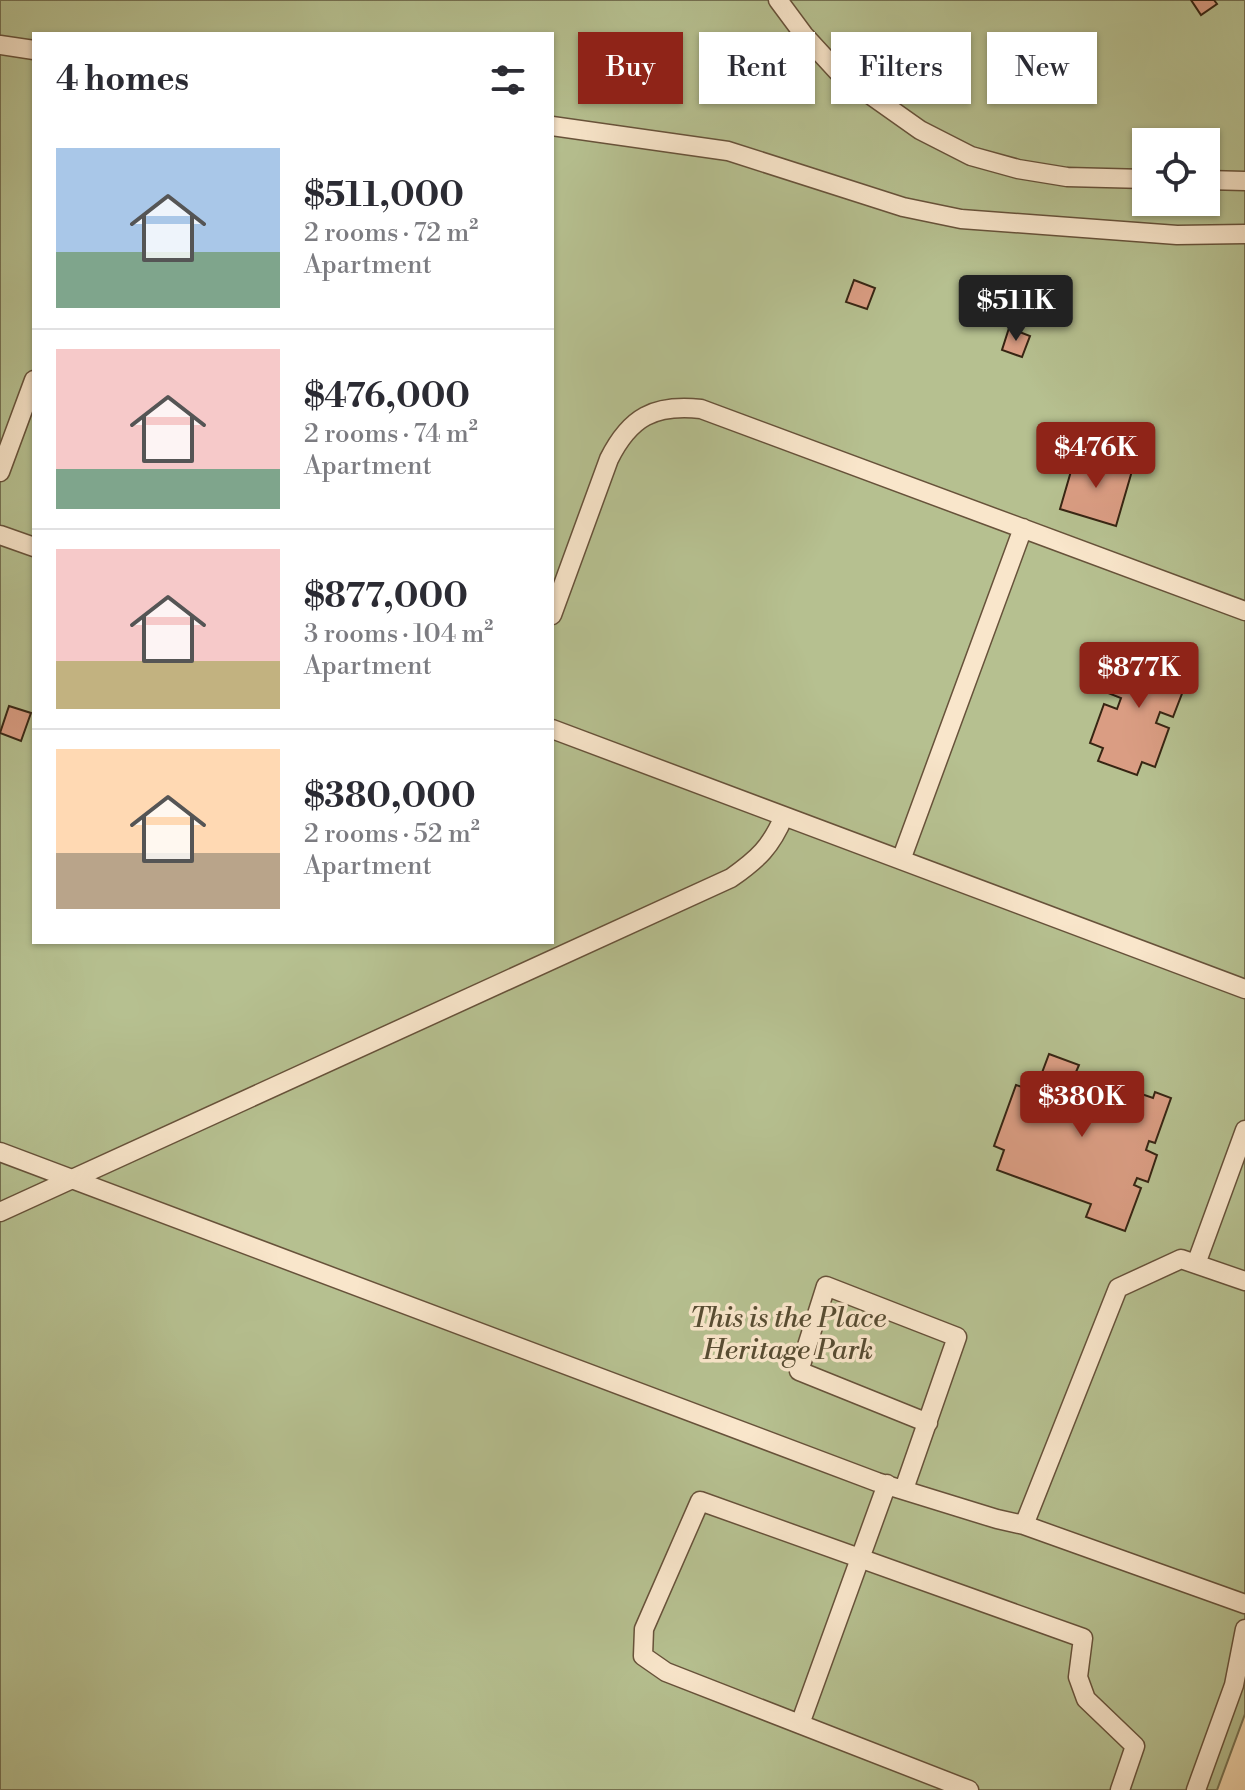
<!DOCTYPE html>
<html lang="en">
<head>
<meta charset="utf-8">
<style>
	:root { --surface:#fff; --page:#f2f2f3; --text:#2b2b33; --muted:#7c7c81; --line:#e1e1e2; --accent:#8f2418 }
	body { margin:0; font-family:"Libre Bodoni",serif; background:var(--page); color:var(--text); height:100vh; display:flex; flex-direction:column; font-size:30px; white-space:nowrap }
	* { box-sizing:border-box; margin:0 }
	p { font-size:26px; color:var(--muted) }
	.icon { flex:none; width:44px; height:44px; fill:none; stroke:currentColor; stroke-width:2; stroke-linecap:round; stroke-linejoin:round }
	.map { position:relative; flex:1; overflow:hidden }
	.details { position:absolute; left:32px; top:32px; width:522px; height:912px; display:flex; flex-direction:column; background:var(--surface); border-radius:0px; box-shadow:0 2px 6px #0004 }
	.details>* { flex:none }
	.top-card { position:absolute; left:578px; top:32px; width:546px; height:72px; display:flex; gap:16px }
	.buttons { position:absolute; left:1132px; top:128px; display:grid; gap:16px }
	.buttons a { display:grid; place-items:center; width:88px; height:88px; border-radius:0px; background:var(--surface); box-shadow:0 2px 6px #0004; font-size:40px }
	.price { position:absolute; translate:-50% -68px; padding:0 18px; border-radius:8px; background:var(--accent); color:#fff; font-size:26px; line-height:52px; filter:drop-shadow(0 2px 4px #0008) }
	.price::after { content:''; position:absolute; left:50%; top:48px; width:24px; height:18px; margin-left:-12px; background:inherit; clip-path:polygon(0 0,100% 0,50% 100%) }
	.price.on { background:#222; color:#fff }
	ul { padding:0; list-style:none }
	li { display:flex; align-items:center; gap:24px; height:200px; padding:0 24px }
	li+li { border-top:2px solid var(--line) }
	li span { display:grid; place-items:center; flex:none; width:224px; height:160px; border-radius:0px; color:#555 }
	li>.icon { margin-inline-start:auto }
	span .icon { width:96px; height:96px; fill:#fffc; stroke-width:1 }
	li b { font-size:34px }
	h2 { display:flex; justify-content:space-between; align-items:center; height:96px; padding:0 24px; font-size:34px }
	.chip { padding:0 28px; border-radius:0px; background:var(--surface); box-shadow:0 2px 6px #0004; font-size:28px; line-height:72px }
	.chip.on { background:var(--accent); color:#fff }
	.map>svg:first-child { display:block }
	.green { fill:#b6c090; stroke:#767252; stroke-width:2; fill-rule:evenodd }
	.building { fill:#da9d83; stroke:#372513; stroke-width:2 }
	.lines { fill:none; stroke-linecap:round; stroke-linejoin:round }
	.lane-casing { stroke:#67523a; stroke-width:21 }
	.lane { stroke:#f9e6cb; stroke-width:18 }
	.labels { text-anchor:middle; stroke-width:7; stroke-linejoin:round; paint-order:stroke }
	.park-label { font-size:28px; font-style:italic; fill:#574c32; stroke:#f9e6cb }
</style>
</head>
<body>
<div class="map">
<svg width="1245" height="1790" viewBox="0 0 1245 1790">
	<rect width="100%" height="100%" fill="#f6d9af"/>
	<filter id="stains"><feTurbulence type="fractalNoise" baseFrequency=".0025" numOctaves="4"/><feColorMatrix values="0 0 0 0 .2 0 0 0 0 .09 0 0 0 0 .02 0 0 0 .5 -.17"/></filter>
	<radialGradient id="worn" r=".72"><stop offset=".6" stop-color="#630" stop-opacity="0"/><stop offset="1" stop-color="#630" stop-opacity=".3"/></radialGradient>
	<path class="green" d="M 0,0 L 1245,0 L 1245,1714 L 1217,1790 L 0,1790 ZM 34,34 L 552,34 L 552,942 L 34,942 ZM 1146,142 L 1206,142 L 1206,202 L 1146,202 Z"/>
	<path class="building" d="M 1191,0 L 1214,0 L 1217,4 L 1201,15 Z
		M 854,280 L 875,288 L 867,309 L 846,302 Z
		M 1009,328 L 1030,336 L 1022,357 L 1002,350 Z
		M 1076,454 L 1132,471 L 1116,526 L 1060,509 Z
		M 1141,646 L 1180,661 L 1175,673 L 1188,678 L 1173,717 L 1160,712 L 1156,723 L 1169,728 L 1155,767 L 1142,762 L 1137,775 L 1098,761 L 1103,748 L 1090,743 L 1104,704 L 1117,709 L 1121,698 L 1108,693 L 1122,654 L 1136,659 Z
		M 9,706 L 31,713 L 21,741 L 0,733 Z
		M 1049,1054 L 1079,1065 L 1076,1072 L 1105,1082 L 1107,1076 L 1126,1083 L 1124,1088 L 1153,1098 L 1155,1092 L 1171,1098 L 1155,1143 L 1149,1141 L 1146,1150 L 1157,1155 L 1148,1182 L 1137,1178 L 1134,1185 L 1141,1188 L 1125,1231 L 1086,1217 L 1091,1204 L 997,1170 L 1004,1150 L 994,1146 L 1016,1085 L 1028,1089 L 1033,1076 L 1040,1078 Z"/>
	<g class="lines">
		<g class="lane-casing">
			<path id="lane" d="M 778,0 L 804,35 L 838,72 L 920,130 L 971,156 L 1018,169 L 1067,177 L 1146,179
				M 0,45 L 34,50
				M 552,126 L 728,151 L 903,207 L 961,219 L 1177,235 L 1245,234
				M 1206,180 L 1245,181
				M 0,472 L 34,380
				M 0,535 L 34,547
				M 552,615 L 609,459 C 630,417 654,404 701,409 L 1245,611
				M 552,729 L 1245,989
				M 901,860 L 1023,528
				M 0,1152 L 877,1482 L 997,1519 L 1024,1525 L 1245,1604
				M 0,1212 L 731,878 C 758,859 771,847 784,816
				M 1196,1264 L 1245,1130
				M 904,1489 L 957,1337 L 826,1286 L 799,1371 L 928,1423
				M 1024,1525 L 1118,1288 L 1181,1259 L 1245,1281
				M 800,1724 L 887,1484
				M 969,1790 L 666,1672 L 643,1656 L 644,1629 L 700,1501 L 1083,1638 L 1078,1677 L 1086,1699 L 1135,1746 L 1120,1790
				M 1196,1790 L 1234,1685 L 1245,1629"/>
		</g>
		<use href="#lane" class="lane"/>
	</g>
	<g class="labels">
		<g class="park-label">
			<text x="788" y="1327">This is the Place<tspan x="788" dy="32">Heritage Park</tspan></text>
		</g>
	</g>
	<rect width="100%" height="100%" filter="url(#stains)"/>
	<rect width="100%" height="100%" fill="url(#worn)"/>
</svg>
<div class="buttons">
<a><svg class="icon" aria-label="locate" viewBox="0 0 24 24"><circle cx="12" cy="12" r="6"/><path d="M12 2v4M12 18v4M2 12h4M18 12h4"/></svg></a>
</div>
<b class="price on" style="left:1016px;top:343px">$511K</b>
<b class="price" style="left:1096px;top:490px">$476K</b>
<b class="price" style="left:1139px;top:710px">$877K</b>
<b class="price" style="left:1082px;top:1139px">$380K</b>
<div class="top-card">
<a class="chip on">Buy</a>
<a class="chip">Rent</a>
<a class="chip">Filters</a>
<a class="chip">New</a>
</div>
<section class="details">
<h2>4 homes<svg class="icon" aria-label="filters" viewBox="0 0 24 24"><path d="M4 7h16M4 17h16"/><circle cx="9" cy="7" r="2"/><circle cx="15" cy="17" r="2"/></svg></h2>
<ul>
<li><span style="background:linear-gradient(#a9c7e8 65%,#7fa58c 0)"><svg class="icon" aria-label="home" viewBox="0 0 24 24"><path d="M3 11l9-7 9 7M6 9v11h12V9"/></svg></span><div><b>$511,000</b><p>2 rooms · 72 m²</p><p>Apartment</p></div></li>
<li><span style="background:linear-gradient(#f6c9c9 75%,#7fa58c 0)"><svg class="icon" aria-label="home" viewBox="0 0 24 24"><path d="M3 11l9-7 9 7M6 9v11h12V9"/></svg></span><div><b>$476,000</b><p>2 rooms · 74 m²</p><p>Apartment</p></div></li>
<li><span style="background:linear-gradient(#f6c9c9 70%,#c2b280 0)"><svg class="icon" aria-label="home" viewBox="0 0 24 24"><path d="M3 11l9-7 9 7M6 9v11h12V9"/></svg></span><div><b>$877,000</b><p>3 rooms · 104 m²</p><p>Apartment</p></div></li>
<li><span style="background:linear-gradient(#ffd9b3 65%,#b9a48a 0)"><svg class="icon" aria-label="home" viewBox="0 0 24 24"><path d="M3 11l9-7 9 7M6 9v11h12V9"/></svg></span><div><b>$380,000</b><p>2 rooms · 52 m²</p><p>Apartment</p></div></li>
</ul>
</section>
</div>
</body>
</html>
